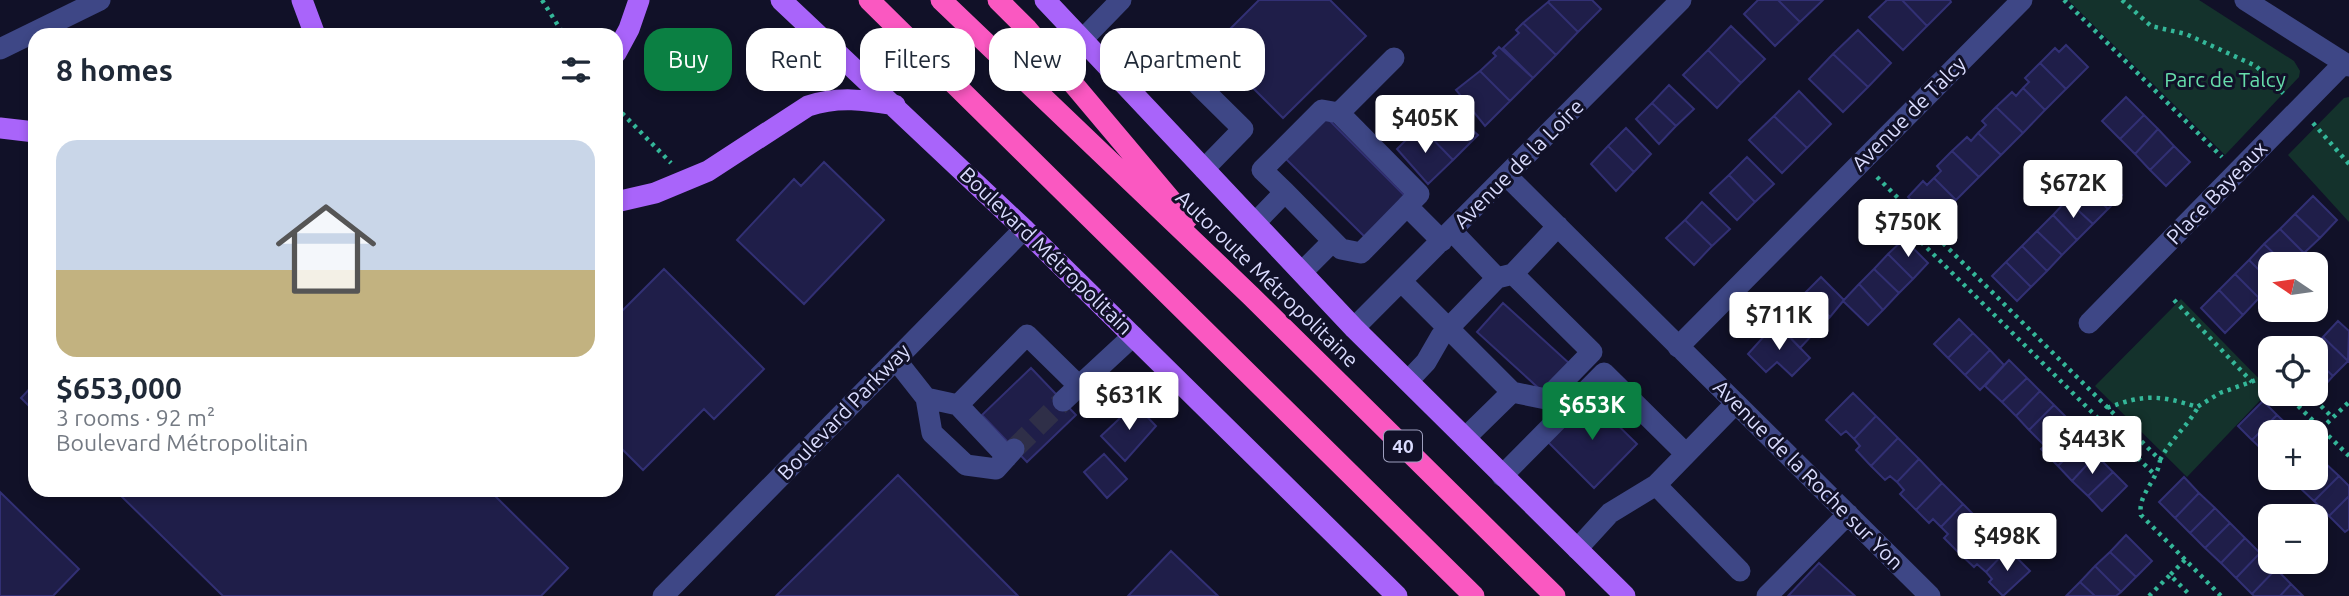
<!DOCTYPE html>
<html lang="en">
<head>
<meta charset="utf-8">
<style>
	:root { --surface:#fff; --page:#f2f2f3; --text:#1f2937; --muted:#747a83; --line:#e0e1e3; --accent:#0b8043 }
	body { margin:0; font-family:Ubuntu,sans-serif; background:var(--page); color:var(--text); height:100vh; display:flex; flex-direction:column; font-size:26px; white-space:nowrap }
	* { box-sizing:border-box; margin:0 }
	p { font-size:23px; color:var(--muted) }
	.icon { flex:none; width:38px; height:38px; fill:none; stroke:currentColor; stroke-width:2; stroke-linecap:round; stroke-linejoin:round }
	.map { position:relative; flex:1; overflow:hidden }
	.side { position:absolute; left:28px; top:28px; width:595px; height:469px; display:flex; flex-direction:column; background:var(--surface); border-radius:21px; box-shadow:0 4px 10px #0003 }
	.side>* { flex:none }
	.hud { position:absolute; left:644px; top:28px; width:665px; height:63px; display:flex; gap:14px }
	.needle { width:46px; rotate:283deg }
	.controls { position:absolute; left:2258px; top:252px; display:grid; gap:14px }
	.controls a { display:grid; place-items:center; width:70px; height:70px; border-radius:14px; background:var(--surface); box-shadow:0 4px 10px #0003; font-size:35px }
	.price { position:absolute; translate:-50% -60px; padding:0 16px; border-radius:7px; background:#fff; color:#222; font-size:23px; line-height:46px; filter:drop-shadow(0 2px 4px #0008) }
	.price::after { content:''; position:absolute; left:50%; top:42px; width:21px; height:16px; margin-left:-10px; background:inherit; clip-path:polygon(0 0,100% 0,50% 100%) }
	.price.selected { background:var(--accent); color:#fff }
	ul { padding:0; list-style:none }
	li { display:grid; align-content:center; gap:14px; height:371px; padding:0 28px }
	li+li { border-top:2px solid var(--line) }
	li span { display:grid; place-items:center; height:217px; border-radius:21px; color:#555 }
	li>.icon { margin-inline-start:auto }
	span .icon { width:126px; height:126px; fill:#fffc; stroke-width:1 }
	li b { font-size:30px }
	h2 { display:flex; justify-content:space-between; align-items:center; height:84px; padding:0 28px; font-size:30px }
	.tag { padding:0 24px; border-radius:21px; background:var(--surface); box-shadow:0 4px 10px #0003; font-size:24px; line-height:63px }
	.tag.selected { background:var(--accent); color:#fff }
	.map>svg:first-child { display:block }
	.green { fill:#14322c }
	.building { fill:#1f1e49; stroke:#323074; stroke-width:2 }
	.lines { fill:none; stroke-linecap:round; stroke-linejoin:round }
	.minor-tunnel { stroke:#2f2f48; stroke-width:21; stroke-dasharray:21 10; stroke-linecap:butt }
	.path { stroke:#34b799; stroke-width:4.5; stroke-dasharray:3.5 5; stroke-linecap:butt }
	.minor { stroke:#3e4786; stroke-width:21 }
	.major { stroke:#a964fa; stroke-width:21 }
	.highway { stroke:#fa58c1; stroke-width:21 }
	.labels { text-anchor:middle; stroke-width:6; stroke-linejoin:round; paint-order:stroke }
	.shield { fill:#111128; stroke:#9e9fbe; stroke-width:2 }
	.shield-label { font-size:19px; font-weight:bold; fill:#dadcfe }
	.park-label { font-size:21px; fill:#66ddab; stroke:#111128 }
	.street-label { font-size:21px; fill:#dadcfe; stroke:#111128 }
</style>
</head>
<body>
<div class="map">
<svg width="2349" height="596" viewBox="0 0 2349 596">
	<rect width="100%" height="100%" fill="#111128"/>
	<path class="green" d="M 2068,0 L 2199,0 L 2294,61 L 2300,71 L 2299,77 L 2225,155 Z
		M 2349,97 L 2349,222 L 2288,155 L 2344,98 Z
		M 2181,299 L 2270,390 L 2187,477 L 2095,386 Z"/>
	<path class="building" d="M 1259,0 L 1330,0 L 1366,36 L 1283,118 L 1212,47 Z
		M 1550,0 L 1592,0 L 1601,9 L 1578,32 L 1548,2 Z
		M 1758,0 L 1778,0 L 1800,22 L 1775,46 L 1744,14 Z
		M 1778,0 L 1823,0 L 1800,22 Z
		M 1887,0 L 1902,0 L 1927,26 L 1903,50 L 1869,17 Z
		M 1902,0 L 1950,0 L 1951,2 L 1927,26 Z
		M 1548,2 L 1578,32 L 1556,55 L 1523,23 Z
		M 1523,23 L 1556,55 L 1533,78 L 1503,48 L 1519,33 L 1516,30 Z
		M 1731,26 L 1765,59 L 1741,83 L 1708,50 Z
		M 1858,30 L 1891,63 L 1868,87 L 1833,54 Z
		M 2066,45 L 2088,67 L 2066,89 L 2040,63 L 2055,48 L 2059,52 Z
		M 1499,47 L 1533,78 L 1510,101 L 1480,71 L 1496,56 L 1493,53 Z
		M 1708,50 L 1741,83 L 1717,108 L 1683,75 Z
		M 1833,54 L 1868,87 L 1843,112 L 1809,79 Z
		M 2040,63 L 2066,89 L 2045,110 L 2023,88 L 2029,82 L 2025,78 Z
		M 1480,71 L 1510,101 L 1485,126 L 1456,90 Z
		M 1669,85 L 1694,109 L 1676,126 L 1652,103 Z
		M 2023,88 L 2045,110 L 2023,133 L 1996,107 L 2012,92 L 2016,96 Z
		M 1799,91 L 1831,124 L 1807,148 L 1774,116 Z
		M 2126,97 L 2144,115 L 2120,139 L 2102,121 Z
		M 1442,103 L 1478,135 L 1453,160 L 1420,126 Z
		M 1652,103 L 1676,126 L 1659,144 L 1636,119 Z
		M 1996,107 L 2023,133 L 2001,155 L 1978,133 L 1986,125 L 1982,121 Z
		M 2144,115 L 2158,129 L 2135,154 L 2120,139 Z
		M 1774,116 L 1807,148 L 1782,173 L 1749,140 Z
		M 1327,118 L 1406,197 L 1366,238 L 1286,159 Z
		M 1420,126 L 1453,160 L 1428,184 L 1397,149 Z
		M 1626,128 L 1651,154 L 1634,172 L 1608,146 Z
		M 2158,129 L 2174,146 L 2150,170 L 2135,154 Z
		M 1978,133 L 2001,155 L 1979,177 L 1952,151 L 1967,137 L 1971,141 Z
		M 1608,146 L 1634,172 L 1616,191 L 1591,164 Z
		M 2174,146 L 2190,162 L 2166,186 L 2150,170 Z
		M 1952,151 L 1979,177 L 1956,200 L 1934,178 L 1941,171 L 1937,166 Z
		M 1747,157 L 1774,184 L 1755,202 L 1729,175 Z
		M 824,162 L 884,220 L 804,304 L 737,240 L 794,179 L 801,186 Z
		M 2098,170 L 2122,195 L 2108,209 L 2083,185 Z
		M 1729,175 L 1755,202 L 1737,220 L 1710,193 Z
		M 1934,178 L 1956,200 L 1934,223 L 1908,197 L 1923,181 L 1927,185 Z
		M 2083,185 L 2108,209 L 2093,224 L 2067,200 Z
		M 2313,196 L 2337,220 L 2320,238 L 2295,214 Z
		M 2067,200 L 2093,224 L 2077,240 L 2053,215 Z
		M 1702,202 L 1730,229 L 1712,246 L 1685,220 Z
		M 2295,214 L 2320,238 L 2304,253 L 2280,229 Z
		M 2053,215 L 2077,240 L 2062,255 L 2037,231 Z
		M 1685,220 L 1712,246 L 1694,265 L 1666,238 Z
		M 2280,229 L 2304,253 L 2293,264 L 2285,264 L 2264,244 Z
		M 2037,231 L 2062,255 L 2047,271 L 2022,246 Z
		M 1904,239 L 1928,263 L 1913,279 L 1888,254 Z
		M 2264,244 L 2285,264 L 2270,264 L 2270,281 L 2249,260 Z
		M 2022,246 L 2047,271 L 2031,287 L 2006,262 Z
		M 1888,254 L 1913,279 L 1899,293 L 1874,269 Z
		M 2249,260 L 2270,281 L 2270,288 L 2259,298 L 2235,274 Z
		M 2006,262 L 2031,287 L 2017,301 L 1992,276 Z
		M 664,269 L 764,369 L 714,419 L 704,409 L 643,470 L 616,443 L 616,317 Z
		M 1874,269 L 1899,293 L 1883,310 L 1859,284 Z
		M 2235,274 L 2259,298 L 2243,315 L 2219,290 Z
		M 1821,277 L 1844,300 L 1830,317 L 1806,292 Z
		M 1859,284 L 1883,310 L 1868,325 L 1843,301 Z
		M 2219,290 L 2243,315 L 2225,333 L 2201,308 Z
		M 1806,292 L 1830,317 L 1815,332 L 1789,308 Z
		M 1503,303 L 1570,364 L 1544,393 L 1477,332 Z
		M 1789,308 L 1815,332 L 1800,348 L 1776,323 Z
		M 1959,319 L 1973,333 L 1948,358 L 1934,344 Z
		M 2338,321 L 2349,331 L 2348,361 L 2323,337 Z
		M 1776,323 L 1810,358 L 1792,376 L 1777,362 L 1766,372 L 1748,354 Z
		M 1973,333 L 1990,350 L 1965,375 L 1948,358 Z
		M 2323,337 L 2348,361 L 2333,376 L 2315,359 L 2315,348 L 2312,348 Z
		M 1990,350 L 2004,365 L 1980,390 L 1965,375 Z
		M 2315,359 L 2333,376 L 2318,393 L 2315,390 Z
		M 2009,360 L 2027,378 L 2002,402 L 1985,386 Z
		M 1031,368 L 1076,415 L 1027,462 L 982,415 Z
		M 2027,378 L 2040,391 L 2016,416 L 2002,402 Z
		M 35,383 L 35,412 L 21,398 Z
		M 2040,391 L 2054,405 L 2029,430 L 2016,416 Z
		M 1853,393 L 1876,416 L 1854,439 L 1846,431 L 1841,435 L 1826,420 Z
		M 1589,397 L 1637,444 L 1594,488 L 1546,440 Z
		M 2263,401 L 2277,415 L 2252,440 L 2238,426 Z
		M 1135,404 L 1156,426 L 1125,461 L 1101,436 Z
		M 2054,405 L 2071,422 L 2045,446 L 2029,430 Z
		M 2277,415 L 2293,430 L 2270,432 L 2268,455 L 2252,440 Z
		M 1876,416 L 1898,438 L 1871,466 L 1856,450 L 1860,446 L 1854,439 Z
		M 2067,426 L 2082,441 L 2058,466 L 2041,449 Z
		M 1898,438 L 1919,459 L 1897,482 L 1890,476 L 1885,480 L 1871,466 Z
		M 2082,441 L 2096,455 L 2072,481 L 2058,466 Z
		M 1104,454 L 1127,479 L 1107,498 L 1084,472 Z
		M 2096,455 L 2113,472 L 2088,496 L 2072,481 Z
		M 1919,459 L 1942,483 L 1916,510 L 1900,494 L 1904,490 L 1897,482 Z
		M 2324,462 L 2339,476 L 2314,501 L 2299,487 L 2308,478 L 2315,478 L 2315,471 Z
		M 2113,472 L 2127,486 L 2102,511 L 2088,496 Z
		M 898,475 L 1018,596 L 776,596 Z
		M 2339,476 L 2349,486 L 2349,496 L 2329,516 L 2314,501 Z
		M 2184,477 L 2199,493 L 2175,518 L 2159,502 Z
		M 1942,483 L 1963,504 L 1941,527 L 1933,519 L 1929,523 L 1916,510 Z
		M 115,490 L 489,490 L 568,568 L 541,596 L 223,596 Z
		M 0,492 L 79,569 L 53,596 L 0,596 Z
		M 2199,493 L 2215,508 L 2190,533 L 2175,518 Z
		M 2349,496 L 2349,529 L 2345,532 L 2329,516 Z
		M 1963,504 L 1985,526 L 1959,553 L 1944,538 L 1948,534 L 1941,527 Z
		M 2215,508 L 2230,523 L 2205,548 L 2190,533 Z
		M 2230,523 L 2245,538 L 2221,563 L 2205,548 Z
		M 1985,526 L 2008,549 L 1986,572 L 1977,564 L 1974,567 L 1959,553 Z
		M 2126,535 L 2152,561 L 2136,577 L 2110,552 Z
		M 2245,538 L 2260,553 L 2236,578 L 2221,563 Z
		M 2008,549 L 2030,571 L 2003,596 L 1989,582 L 1992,579 L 1986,572 Z
		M 1171,551 L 1218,596 L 1128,596 Z
		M 2110,552 L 2136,577 L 2121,592 L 2095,566 Z
		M 2260,553 L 2276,569 L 2252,594 L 2236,578 Z
		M 1819,563 L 1855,596 L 1788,596 Z
		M 2095,566 L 2121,592 L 2116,596 L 2095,596 L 2080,582 Z
		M 2276,569 L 2291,584 L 2280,596 L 2254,596 L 2252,594 Z
		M 2080,582 L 2095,596 L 2066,596 Z
		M 2291,584 L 2303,596 L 2280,596 Z"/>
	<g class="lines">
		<path class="minor-tunnel" d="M 1014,449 L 1063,401"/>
		<path class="path" d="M 542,0 L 564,35
			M 2064,0 L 2222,157
			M 2122,0 L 2151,26 L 2186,34 L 2256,66 L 2284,94
			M 616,107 L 671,163
			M 2313,123 L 2349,164
			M 1877,177 L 2160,460 C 2158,480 2137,495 2141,515 L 2221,596
			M 1905,206 L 1895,216 L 2156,476
			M 2174,300 L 2252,382
			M 2286,394 L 2349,456
			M 2309,394 L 2333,418
			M 2107,408 C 2144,394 2160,395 2197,407 L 2220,393 L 2270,375
			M 2321,429 L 2349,402
			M 2160,460 C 2170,440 2187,427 2198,407
			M 2185,560 L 2170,575 L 2191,596
			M 2149,596 L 2170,575"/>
		<path class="minor" d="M 2245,0 L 2349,66
			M 1083,39 L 1121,0
			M 0,49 L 100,0
			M 1126,85 L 1162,49 L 1243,129 L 1204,169
			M 1339,113 L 1419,194 L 1407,206
			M 1507,176 L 1930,596
			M 1285,192 L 1262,170 L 1322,110 L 1339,113 L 1394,58
			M 1255,223 L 1285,192 L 1341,249 L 1361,253 L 1407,206 L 1442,241
			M 1452,231 L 1497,278
			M 1302,272 L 1333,241
			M 1402,282 L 1512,392 L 1465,438
			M 2089,323 L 2344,63
			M 1354,328 L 1681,0
			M 1678,347 L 2022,0
			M 896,360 L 926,398 L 958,405 L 1027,335 L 1079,386 L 1133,336
			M 1408,381 L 1426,362 L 1441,336 L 1497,278 L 1513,274 L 1558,226
			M 1512,392 L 1546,399 L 1592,352 L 1513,274
			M 926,398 L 932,433 L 966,465 L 996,469 L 1014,449
			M 1063,401 L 1079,386
			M 958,405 L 1007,457
			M 1502,476 L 1604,373 L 1686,454
			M 1656,485 L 1740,571
			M 1577,549 L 1610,513 L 1656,485 L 1735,404
			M 663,596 L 1024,229
			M 1767,596 L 1848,514"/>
		<path class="major" d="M 302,0 L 315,35
			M 781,0 L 1024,229 L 1397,596
			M 1045,0 L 1354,328 L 1625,596
			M 616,53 L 629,29 L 639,0
			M 0,128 L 35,132
			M 616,202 L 655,193 L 708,171 L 808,106 C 838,96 865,100 895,105"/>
		<path class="highway" d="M 869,0 L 1474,596
			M 941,0 L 1251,296 L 1555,596
			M 998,0 L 1027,29 L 1187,219"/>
	</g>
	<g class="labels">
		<rect class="shield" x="1384" y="430.5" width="38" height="31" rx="5"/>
		<g class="shield-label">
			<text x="1403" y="453">40</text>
		</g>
		<g class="park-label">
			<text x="2225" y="87">Parc de Talcy</text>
		</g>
		<g class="street-label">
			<text transform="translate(1909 114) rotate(-45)" y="7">Avenue de Talcy</text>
			<text transform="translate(1519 164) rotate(-45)" y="7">Avenue de la Loire</text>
			<text transform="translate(2217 193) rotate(-46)" y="7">Place Bayeaux</text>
			<text transform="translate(1046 251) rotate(44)" y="7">Boulevard Métropolitain</text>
			<text transform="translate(1267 279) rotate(44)" y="7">Autoroute Métropolitaine</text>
			<text transform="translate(844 412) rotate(-46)" y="7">Boulevard Parkway</text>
			<text transform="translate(1808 475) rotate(45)" y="7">Avenue de la Roche sur Yon</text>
		</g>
	</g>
</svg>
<div class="controls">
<a><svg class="needle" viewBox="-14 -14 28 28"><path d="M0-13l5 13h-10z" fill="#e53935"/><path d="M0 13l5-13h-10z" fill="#747a83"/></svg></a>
<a><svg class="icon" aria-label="locate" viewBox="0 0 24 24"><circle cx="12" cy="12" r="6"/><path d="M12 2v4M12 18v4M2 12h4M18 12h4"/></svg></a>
<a>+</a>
<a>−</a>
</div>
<b class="price" style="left:1425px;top:155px">$405K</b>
<b class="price" style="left:2073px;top:220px">$672K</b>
<b class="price" style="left:1908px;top:259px">$750K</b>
<b class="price" style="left:1779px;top:352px">$711K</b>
<b class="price" style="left:1129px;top:432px">$631K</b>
<b class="price selected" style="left:1592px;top:442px">$653K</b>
<b class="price" style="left:2092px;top:476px">$443K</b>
<b class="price" style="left:2007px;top:573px">$498K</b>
<div class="hud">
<a class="tag selected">Buy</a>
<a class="tag">Rent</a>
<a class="tag">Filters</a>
<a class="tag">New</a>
<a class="tag">Apartment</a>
</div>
<section class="side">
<h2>8 homes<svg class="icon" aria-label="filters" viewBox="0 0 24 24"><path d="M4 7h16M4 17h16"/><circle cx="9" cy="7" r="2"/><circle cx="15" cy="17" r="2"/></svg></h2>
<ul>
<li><span style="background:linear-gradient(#c9d6e8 60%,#c2b280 0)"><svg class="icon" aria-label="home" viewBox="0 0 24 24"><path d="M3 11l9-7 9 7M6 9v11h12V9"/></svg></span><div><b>$653,000</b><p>3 rooms · 92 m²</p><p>Boulevard Métropolitain</p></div></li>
</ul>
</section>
</div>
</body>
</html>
